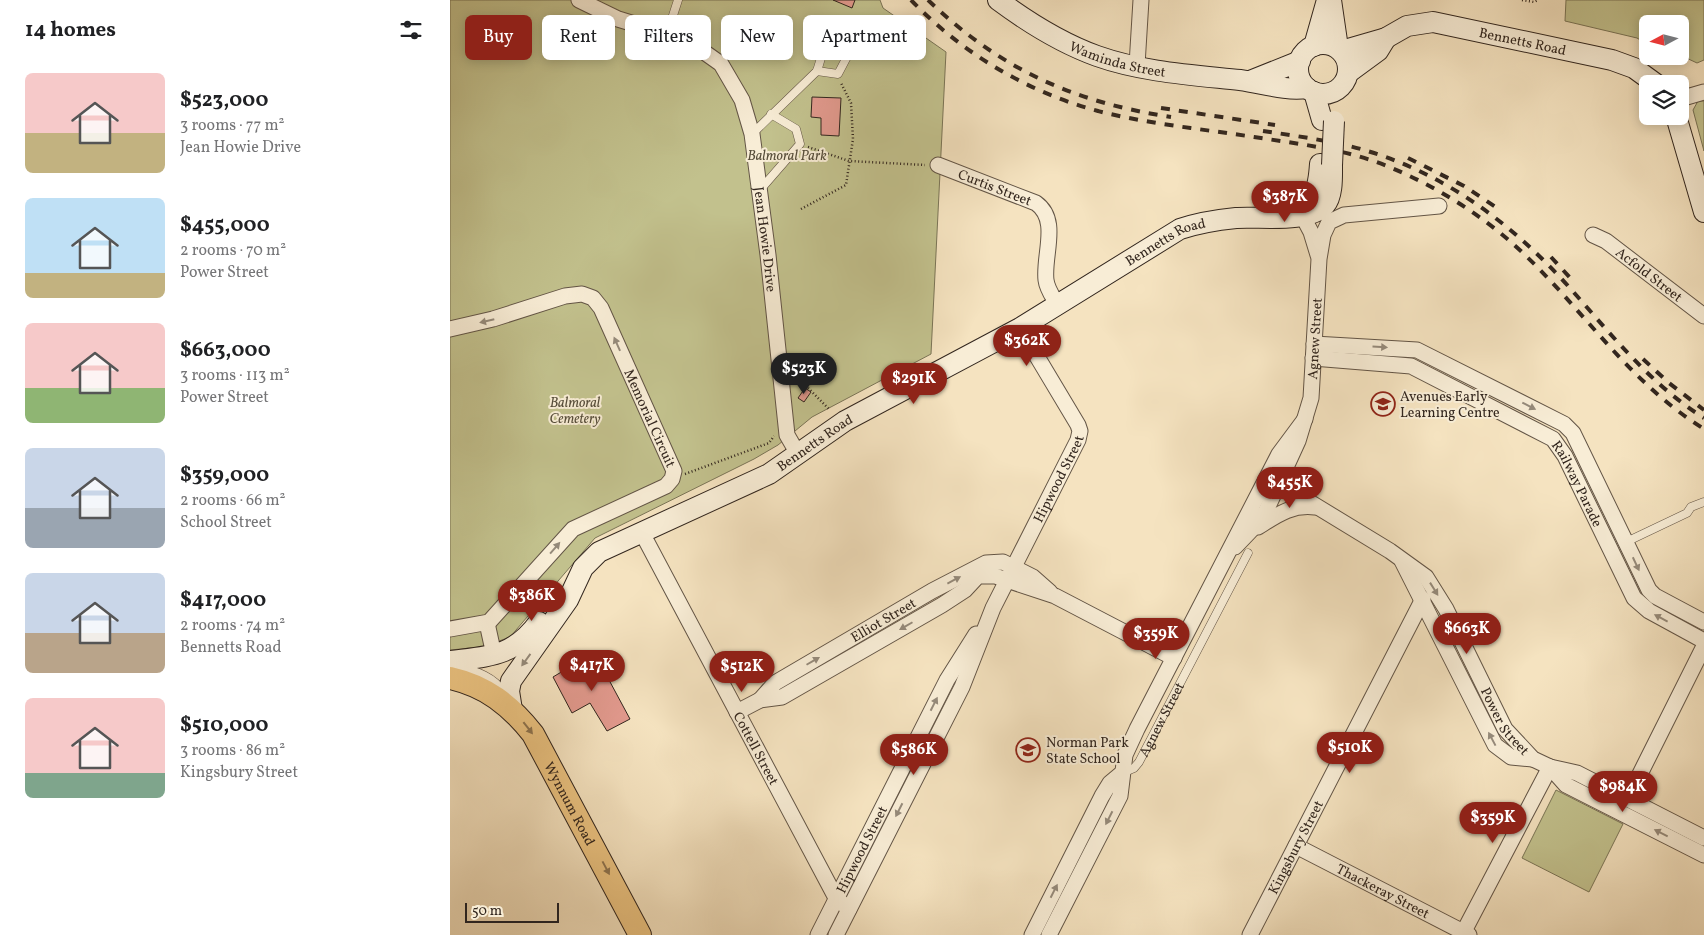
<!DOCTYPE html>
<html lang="en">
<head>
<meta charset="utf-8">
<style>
	:root { --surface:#fff; --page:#f6f6f6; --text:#202124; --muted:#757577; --accent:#8f2418 }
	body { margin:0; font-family:Vollkorn,serif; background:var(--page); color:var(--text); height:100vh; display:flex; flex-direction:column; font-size:19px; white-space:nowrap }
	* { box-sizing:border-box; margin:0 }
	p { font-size:16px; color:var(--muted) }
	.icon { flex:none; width:28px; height:28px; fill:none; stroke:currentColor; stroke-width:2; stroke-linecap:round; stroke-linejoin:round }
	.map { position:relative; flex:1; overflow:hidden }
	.drawer { display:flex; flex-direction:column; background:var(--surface); width:450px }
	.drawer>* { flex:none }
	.hud { position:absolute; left:15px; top:15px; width:475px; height:45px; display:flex; gap:10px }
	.needle { width:32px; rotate:263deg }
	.controls { position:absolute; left:1189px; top:15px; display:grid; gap:10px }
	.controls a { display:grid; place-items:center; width:50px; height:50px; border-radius:8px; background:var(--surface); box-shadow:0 2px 12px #0003; font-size:25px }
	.scale { position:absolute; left:15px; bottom:12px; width:94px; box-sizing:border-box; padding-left:5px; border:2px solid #32261e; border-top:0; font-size:14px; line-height:18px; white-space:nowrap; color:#32261e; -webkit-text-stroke:4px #f8edd6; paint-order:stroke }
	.price { position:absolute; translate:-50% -42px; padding:0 11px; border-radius:18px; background:var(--accent); color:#fff; font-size:16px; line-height:32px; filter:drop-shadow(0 1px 2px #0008) }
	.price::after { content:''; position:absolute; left:50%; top:30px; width:15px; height:11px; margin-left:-8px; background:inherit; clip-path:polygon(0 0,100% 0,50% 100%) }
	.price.current { background:#222; color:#fff }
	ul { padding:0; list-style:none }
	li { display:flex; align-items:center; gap:15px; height:125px; padding:0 25px }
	li span { display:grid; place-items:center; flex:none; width:140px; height:100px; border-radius:8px; color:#555 }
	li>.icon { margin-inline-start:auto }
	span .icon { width:60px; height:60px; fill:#fffc; stroke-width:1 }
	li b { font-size:21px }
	h2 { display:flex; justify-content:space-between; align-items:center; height:60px; padding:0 25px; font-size:21px }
	.pill { padding:0 18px; border-radius:8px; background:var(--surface); box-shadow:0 2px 12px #0003; font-size:18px; line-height:45px }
	.pill.current { background:var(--accent); color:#fff }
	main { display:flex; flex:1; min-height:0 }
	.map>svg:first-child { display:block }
	.green { fill:#c2c18d; stroke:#7a7456 }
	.building { fill:#e1998d; stroke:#32261e }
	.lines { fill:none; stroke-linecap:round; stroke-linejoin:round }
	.lane-casing { stroke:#635546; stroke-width:9 }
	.street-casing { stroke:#635546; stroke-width:17 }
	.secondary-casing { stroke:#32261e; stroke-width:22 }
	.primary-casing { stroke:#32261e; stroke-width:24 }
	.path { stroke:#32261e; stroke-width:2.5; stroke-dasharray:1 2.5; stroke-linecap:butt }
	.lane { stroke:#f8edd6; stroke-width:8 }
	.street { stroke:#f8edd6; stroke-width:15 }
	.secondary { stroke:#f8edd6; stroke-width:20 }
	.primary { stroke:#eac280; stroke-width:22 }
	.rail { stroke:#32261e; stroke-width:4; stroke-dasharray:9 9; stroke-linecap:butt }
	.secondary-bridge-casing { stroke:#32261e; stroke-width:22; stroke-linecap:butt }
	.secondary-bridge { stroke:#f8edd6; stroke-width:20 }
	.oneway { fill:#958a7a }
	.oneway2 { fill:#8e744f }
	.labels { text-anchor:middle; stroke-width:4; stroke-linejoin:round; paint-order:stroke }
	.street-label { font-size:14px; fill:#32261e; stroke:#f8edd6 }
	.park-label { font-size:14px; font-style:italic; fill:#564d3a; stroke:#f8edd6 }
	.poi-label { font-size:14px; fill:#32261e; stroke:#f8edd6; text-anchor:start }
</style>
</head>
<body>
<main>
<section class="drawer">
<h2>14 homes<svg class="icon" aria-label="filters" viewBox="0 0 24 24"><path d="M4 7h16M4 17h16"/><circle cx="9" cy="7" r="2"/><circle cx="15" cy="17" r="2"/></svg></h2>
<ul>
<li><span style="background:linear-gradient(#f6c9c9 60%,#c2b280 0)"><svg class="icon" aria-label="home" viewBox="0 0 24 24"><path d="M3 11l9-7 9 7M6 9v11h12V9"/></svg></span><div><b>$523,000</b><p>3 rooms · 77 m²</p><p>Jean Howie Drive</p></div></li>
<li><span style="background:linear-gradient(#bfe0f5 75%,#c2b280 0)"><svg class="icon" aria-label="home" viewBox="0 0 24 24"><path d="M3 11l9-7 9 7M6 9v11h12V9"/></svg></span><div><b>$455,000</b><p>2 rooms · 70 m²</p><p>Power Street</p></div></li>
<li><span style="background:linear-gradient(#f6c9c9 65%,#8fb573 0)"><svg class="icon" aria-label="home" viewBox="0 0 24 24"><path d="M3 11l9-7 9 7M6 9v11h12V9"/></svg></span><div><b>$663,000</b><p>3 rooms · 113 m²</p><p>Power Street</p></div></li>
<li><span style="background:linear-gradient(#c9d6e8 60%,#9aa5b1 0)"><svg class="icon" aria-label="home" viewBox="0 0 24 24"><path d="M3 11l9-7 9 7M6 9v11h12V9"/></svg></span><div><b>$359,000</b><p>2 rooms · 66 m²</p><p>School Street</p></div></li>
<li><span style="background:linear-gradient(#c9d6e8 60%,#b9a48a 0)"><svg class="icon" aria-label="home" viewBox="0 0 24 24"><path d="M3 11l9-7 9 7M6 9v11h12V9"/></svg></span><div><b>$417,000</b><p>2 rooms · 74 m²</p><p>Bennetts Road</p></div></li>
<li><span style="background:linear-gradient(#f6c9c9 75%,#7fa58c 0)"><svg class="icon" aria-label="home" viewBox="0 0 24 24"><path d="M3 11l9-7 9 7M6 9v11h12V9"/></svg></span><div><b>$510,000</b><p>3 rooms · 86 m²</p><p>Kingsbury Street</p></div></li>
</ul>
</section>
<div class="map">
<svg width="1254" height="935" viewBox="0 0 1254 935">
	<rect width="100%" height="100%" fill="#f5e3c0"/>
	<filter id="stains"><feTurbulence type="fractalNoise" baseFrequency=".004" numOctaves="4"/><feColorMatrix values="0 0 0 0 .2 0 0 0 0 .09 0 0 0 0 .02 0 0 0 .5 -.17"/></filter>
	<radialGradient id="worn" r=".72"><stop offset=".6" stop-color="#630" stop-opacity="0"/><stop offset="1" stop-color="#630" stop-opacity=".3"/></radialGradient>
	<path class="green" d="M 0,0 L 430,0 L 433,8 L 496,52 L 481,354 L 362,417 L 328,445 L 304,459 L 145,538 L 60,637 L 33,647 L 0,650 Z
		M 1116,0 L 1254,0 L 1254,60 L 1247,63 L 1230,55 L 1230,24 L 1198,24 L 1197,44 L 1187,38 L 1115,21 Z
		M 1248,101 L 1254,101 L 1254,151 L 1243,110 Z
		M 1106,790 L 1173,824 L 1139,892 L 1072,858 Z"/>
	<path class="building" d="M 383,0 L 405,0 L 402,8 Z
		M 362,97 L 391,98 L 389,136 L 371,135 L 371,118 L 361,117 Z
		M 355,388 L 361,392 L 354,402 L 348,398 Z
		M 145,654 L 180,719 L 157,731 L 140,703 L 122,713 L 103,677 L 123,665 L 125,669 L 132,665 L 129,660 Z"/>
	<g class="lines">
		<g class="lane-casing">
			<g id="lane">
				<path d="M 217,34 L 228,0"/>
				<path d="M 367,71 L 388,74 L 407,38"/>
				<path d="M 302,134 L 367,71 L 376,42"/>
				<path d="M 310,190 L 350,144 L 346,129 L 321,114"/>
				<path d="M 1176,542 L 1237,513 L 1241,507 L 1254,502"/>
				<path d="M 9,667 C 26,671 45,677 54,693"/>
				<path id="s1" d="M 672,773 L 684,768 L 689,762 L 798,553"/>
			</g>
		</g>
		<g class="street-casing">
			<g id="street">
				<path id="s2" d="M 129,0 L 168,19 L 217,34 L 247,47 L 271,64 L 292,100 L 302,134 L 318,255 L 337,435 L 348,454"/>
				<path d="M 687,65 L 691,0"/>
				<path d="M 1230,99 L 1254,92"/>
				<path id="s3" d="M 488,165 L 586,203 C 610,220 593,255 596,280 C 597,289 603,297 607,304"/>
				<path d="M 852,215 L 861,232 L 868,255"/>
				<path id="s4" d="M 1143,235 L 1156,241 L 1254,316"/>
				<path id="s5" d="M 0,329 L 43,319 L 115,296 L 132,294 L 143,298 L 151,308 L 224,471 L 222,479 L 216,486 L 123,529 L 39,622 L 0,629"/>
				<path d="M 864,344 L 967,350 L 1114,424 L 1123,433 L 1199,590 L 1205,596 L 1254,622"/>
				<path id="s6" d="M 863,358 L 961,366 L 1103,439 L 1115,456 L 1184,598 L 1199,611 L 1254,641"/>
				<path id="s7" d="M 830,484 L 940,551 L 976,577 L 996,609 L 1055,729 L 1083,759 L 1100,767 L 1127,773 L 1254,838"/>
				<path d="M 808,527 C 827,515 842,504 865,507"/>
				<path id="s8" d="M 191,531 L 386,898 L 399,909"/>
				<path id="s9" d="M 785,547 L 806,525 L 816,511 L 848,441 L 861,398 L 869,259 L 873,235 L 879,222 L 894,215 L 989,206"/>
				<path d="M 952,561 L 1045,745 L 1061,757 L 1083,759"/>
				<path d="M 37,623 L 44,655"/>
				<path id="s10" d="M 310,700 L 325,683 L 482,591 L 536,563 L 553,562 L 583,577 L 600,592"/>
				<path d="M 287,712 L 310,700 L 332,697 L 492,605 L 515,590 L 528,576 L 545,576 L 605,596 L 724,658"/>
				<path d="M 1100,767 L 1116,785 L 1254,855"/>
				<path d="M 1178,798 L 1254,646"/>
				<path id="s11" d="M 846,846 L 1019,935"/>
				<path id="s12" d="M 368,935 L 497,680 L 526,634"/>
				<path id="s13" d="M 386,935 L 512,687 L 543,608 L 628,440 L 630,431 L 628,425 L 570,328"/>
				<path d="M 582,935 L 652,796 L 660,783 L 672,773"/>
				<path d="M 599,935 L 670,796 L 675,755 L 687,729 L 829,454 L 855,419"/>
				<path id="s14" d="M 800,935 L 973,599"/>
				<path d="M 1012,935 L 1100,767"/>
			</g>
		</g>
		<g class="secondary-casing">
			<g id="secondary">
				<path id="s15" d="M 548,0 C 579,23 611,43 647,56 C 692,72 743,75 790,80 C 813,83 834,91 857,88"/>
				<path d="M 881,0 L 888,48"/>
				<circle cx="873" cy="69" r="25"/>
				<path d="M 864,46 L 877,0"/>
				<path id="s16" d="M 891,51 L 936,38 L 957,26 L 983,22 L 1162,60 L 1184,68 L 1206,84"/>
				<path d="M 898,73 L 928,51 L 936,38"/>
				<path d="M 800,81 L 850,61"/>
				<path d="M 864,92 L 872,120"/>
				<path d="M 1226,116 L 1254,212"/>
				<path d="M 833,205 C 864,202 868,195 870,164"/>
				<path d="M 0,661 C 40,656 63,657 89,622"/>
				<path id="s17" d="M 62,710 L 59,691 L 61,681 L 118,600 L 133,568 L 149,552 L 319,474 L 395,421 L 570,328 L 730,229 C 748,223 766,220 786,218 C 809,216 858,224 875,205 C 883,196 882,176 882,165"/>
			</g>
		</g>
		<g class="primary-casing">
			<g id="primary">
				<path id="s18" d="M 0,678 C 36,686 60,705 83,734 L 190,935"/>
			</g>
		</g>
		<path class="path" d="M 1072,0 L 1084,2 L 1088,0
			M 415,41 L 438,49 L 448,44
			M 358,147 L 399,161 L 475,165
			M 351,209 L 396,185 L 403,139 L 401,103 L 391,83
			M 358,388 L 380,410
			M 235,474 L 319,443 L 324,436"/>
		<use href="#lane" class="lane"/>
		<use href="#street" class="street"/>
		<use href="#secondary" class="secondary"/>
		<use href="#primary" class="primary"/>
		<path class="rail" d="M 461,0 C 512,53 577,92 648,111 C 699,124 752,129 804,137 C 849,144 895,149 937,166 C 988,187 1034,216 1074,254 C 1136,313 1179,382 1254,429
			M 478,0 C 550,69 623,102 721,117
			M 711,108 L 825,125
			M 813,131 C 840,135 868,139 895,145 C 985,166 1058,219 1119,287 C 1161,334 1200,384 1254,418
			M 958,158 L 1014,186 L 1047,208
			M 1101,257 L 1124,282
			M 1193,359 L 1219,383 L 1254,410"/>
		<g class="secondary-bridge-casing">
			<path id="secondary-bridge" d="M 882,165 L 884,121"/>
		</g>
		<use href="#secondary-bridge" class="secondary-bridge"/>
	</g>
	<defs><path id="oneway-solid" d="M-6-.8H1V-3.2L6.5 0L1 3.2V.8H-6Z" transform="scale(1.25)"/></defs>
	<g class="oneway">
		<use href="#oneway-solid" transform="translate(37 321) rotate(167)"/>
		<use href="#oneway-solid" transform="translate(167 344) rotate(-114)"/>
		<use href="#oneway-solid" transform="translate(930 347) rotate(3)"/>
		<use href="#oneway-solid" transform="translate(1079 406) rotate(27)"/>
		<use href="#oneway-solid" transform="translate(105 548) rotate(-49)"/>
		<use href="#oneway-solid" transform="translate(1186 564) rotate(65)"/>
		<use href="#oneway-solid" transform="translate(504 580) rotate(-28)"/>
		<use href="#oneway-solid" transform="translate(984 589) rotate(58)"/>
		<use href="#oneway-solid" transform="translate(1211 618) rotate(-152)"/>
		<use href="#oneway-solid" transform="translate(456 626) rotate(150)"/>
		<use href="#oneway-solid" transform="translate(76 660) rotate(126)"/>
		<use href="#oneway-solid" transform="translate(363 661) rotate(-30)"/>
		<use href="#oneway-solid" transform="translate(484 704) rotate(-63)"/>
		<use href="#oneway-solid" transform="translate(1042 739) rotate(-118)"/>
		<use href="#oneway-solid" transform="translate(449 810) rotate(117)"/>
		<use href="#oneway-solid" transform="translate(659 818) rotate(117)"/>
		<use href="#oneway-solid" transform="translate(1211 833) rotate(-153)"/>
		<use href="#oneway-solid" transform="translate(604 891) rotate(-63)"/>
	</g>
	<g class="oneway2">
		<use href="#oneway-solid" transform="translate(78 728) rotate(52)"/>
		<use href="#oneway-solid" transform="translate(156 868) rotate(62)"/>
	</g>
	<defs>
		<g id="school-ring" transform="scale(1.25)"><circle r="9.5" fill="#f8edd6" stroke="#8f2418" stroke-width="1.5"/><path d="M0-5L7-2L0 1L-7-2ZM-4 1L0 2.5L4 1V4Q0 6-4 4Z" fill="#8f2418"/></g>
	</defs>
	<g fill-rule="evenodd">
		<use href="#school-ring" x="933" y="404"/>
		<use href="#school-ring" x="578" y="750"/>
	</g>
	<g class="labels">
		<g class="street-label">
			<text dy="5" stroke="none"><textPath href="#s16" startOffset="189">Bennetts Road</textPath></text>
			<text dy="5" stroke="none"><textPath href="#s15" startOffset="135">Waminda Street</textPath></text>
			<text dy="5" stroke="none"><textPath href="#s3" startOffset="61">Curtis Street</textPath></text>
			<text dy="5" stroke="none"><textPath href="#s2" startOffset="340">Jean Howie Drive</textPath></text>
			<text dy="5" stroke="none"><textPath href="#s17" startOffset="834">Bennetts Road</textPath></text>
			<text dy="5" stroke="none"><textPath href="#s4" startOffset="69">Acfold Street</textPath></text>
			<text dy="5" stroke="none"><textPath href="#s9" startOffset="229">Agnew Street</textPath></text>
			<text dy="5" stroke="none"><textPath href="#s5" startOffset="282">Memorial Circuit</textPath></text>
			<text dy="5" stroke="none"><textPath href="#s17" startOffset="429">Bennetts Road</textPath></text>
			<text dy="5" stroke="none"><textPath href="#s13" startOffset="508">Hipwood Street</textPath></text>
			<text dy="5" stroke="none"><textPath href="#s6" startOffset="309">Railway Parade</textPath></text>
			<text dy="5" stroke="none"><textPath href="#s10" startOffset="148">Elliot Street</textPath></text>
			<text dy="5" stroke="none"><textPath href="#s7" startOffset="338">Power Street</textPath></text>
			<text dy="5" stroke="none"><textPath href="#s1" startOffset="69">Agnew Street</textPath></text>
			<text dy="5" stroke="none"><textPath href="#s8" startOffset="246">Cottell Street</textPath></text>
			<text dy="5" stroke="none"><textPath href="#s18" startOffset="181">Wynnum Road</textPath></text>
			<text dy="5" stroke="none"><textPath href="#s14" startOffset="99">Kingsbury Street</textPath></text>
			<text dy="5" stroke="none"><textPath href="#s12" startOffset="96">Hipwood Street</textPath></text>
			<text dy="5" stroke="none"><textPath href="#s11" startOffset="98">Thackeray Street</textPath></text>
		</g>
		<g class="park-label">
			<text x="337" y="160">Balmoral Park</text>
			<text x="125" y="407">Balmoral<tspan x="125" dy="16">Cemetery</tspan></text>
		</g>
		<g class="poi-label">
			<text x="950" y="401">Avenues Early<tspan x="950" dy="16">Learning Centre</tspan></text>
			<text x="596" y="747">Norman Park<tspan x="596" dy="16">State School</tspan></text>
		</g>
	</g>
	<rect width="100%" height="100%" filter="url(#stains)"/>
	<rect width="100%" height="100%" fill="url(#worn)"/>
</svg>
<div class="controls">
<a><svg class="needle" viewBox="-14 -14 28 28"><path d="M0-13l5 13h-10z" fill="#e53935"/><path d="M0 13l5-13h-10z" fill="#757577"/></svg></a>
<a><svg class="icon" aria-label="layers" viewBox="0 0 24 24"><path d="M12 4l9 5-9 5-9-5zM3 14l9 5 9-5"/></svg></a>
</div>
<div class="scale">50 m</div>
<b class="price" style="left:835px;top:223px">$387K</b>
<b class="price" style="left:577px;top:367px">$362K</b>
<b class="price current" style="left:354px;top:395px">$523K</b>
<b class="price" style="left:464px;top:405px">$291K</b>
<b class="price" style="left:840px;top:509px">$455K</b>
<b class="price" style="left:82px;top:622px">$386K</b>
<b class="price" style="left:1017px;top:655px">$663K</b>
<b class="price" style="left:706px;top:660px">$359K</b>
<b class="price" style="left:142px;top:692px">$417K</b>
<b class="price" style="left:292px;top:693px">$512K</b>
<b class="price" style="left:900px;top:774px">$510K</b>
<b class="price" style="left:464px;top:776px">$586K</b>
<b class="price" style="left:1173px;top:813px">$984K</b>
<b class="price" style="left:1043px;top:844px">$359K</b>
<div class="hud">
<a class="pill current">Buy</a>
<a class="pill">Rent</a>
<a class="pill">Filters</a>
<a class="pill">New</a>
<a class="pill">Apartment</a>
</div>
</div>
</main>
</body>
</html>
